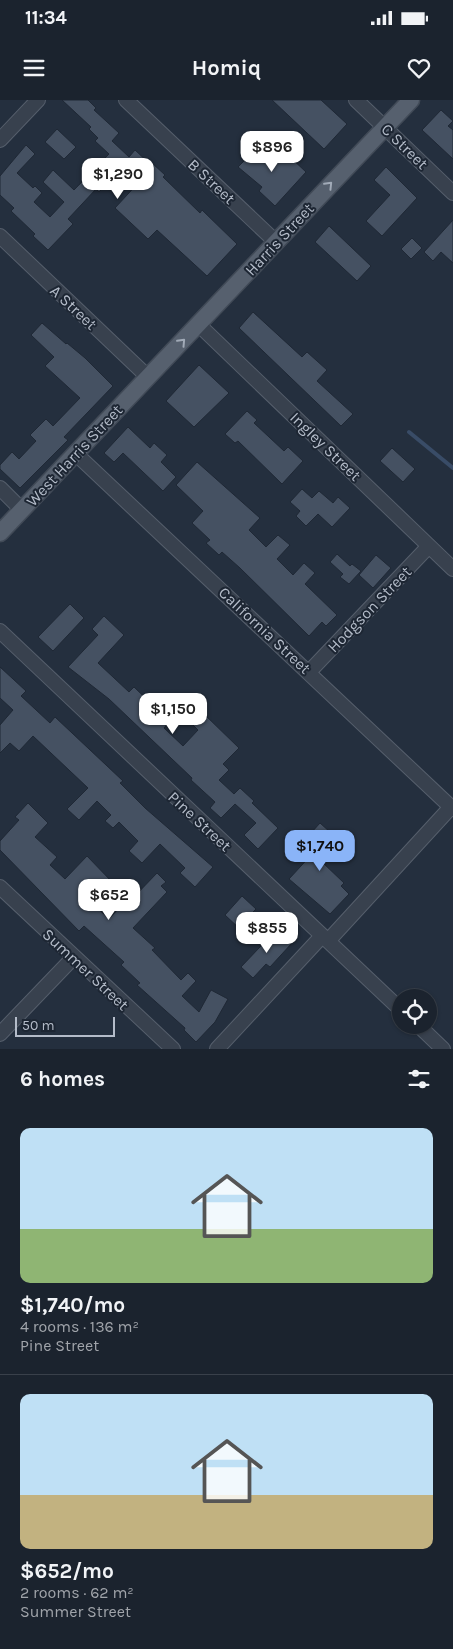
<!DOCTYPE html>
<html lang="en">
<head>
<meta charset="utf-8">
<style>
	:root { --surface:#1b232e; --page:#242b36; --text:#f1f3f6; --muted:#a0a4aa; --line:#39404a; --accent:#8ab4f8 }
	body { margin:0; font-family:Karla,sans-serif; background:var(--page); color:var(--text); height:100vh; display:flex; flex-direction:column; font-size:19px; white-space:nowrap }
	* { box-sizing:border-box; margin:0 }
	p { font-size:16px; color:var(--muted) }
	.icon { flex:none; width:28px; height:28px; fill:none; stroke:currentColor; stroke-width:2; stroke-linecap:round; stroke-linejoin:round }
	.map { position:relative; height:949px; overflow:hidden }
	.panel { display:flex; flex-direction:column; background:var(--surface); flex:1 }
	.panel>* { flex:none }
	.fabs { position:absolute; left:392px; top:889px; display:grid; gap:10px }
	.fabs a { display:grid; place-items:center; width:45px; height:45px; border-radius:50%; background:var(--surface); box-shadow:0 1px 4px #0004,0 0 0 1px var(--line); font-size:25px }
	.scale { position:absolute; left:15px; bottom:12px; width:100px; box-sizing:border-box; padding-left:5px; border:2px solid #b4bcc9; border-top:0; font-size:14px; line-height:18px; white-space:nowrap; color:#b4bcc9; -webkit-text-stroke:4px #1d2633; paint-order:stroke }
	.price { position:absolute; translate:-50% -42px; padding:0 11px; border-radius:10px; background:#fff; color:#222; font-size:16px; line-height:32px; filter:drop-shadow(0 1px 2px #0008) }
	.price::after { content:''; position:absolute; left:50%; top:30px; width:15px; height:11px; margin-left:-8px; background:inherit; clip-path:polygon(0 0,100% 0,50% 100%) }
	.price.current { background:var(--accent); color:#111 }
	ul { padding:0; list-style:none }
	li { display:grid; align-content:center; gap:10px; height:265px; padding:0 20px }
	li+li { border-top:1px solid var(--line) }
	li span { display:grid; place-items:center; height:155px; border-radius:10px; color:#555 }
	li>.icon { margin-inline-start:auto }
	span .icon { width:90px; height:90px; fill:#fffc; stroke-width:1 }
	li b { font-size:21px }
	h2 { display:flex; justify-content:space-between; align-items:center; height:60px; padding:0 20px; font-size:21px }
	.status { display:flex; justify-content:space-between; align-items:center; height:35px; padding:0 25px; background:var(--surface); direction:ltr }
	.status svg { height:14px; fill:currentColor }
	header { display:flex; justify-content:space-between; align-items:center; height:65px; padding:0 20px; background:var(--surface); font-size:22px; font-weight:700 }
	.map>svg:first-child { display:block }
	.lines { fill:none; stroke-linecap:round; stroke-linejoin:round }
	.stream { stroke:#394c67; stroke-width:4 }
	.building { fill:#455162; stroke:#1f2835 }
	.minor-casing { stroke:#565f6c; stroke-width:16 }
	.major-casing { stroke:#414a57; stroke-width:19 }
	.minor { stroke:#38414e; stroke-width:14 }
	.major { stroke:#56606e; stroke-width:16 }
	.oneway { stroke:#a1aab7 }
	.labels { text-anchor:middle; stroke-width:4; stroke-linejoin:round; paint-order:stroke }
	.street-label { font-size:16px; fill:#b4bcc9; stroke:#1d2633 }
</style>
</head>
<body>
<div class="status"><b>11:34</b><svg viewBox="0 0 49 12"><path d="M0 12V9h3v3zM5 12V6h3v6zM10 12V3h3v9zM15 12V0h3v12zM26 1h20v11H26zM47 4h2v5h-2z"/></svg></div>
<header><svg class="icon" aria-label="menu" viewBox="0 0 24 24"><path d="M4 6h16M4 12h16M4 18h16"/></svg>Homiq<svg class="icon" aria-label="heart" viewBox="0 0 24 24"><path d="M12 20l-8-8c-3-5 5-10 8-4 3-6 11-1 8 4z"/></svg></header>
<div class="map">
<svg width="453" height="949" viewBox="0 0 453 949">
	<rect width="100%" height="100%" fill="#242f3e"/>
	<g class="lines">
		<path class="stream" d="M 409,332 L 453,368"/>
	</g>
	<path class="building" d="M 62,0 L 88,0 L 96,8 L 94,10 L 119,33 L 112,41 L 129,57 L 135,50 L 150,64 L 151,62 L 165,75 L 163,77 L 200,113 L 202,110 L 237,144 L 207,176 L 157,130 L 148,139 L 115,108 L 140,81 L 124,66 L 99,92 L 96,89 L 68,119 L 73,124 L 48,150 L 33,136 L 35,134 L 11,111 L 14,108 L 0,95 L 0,76 L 26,45 L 35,54 L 17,73 L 33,88 L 35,86 L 42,93 L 34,102 L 50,117 L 64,102 L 43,82 L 53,70 L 74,90 L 109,54 L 95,41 L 98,38 L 89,29 L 91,27 Z
		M 272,0 L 321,0 L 347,24 L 324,49 Z
		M 441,10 L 453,21 L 448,26 L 453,30 L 453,59 L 422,30 Z
		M 57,29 L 76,47 L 64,59 L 45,42 Z
		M 263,42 L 285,62 L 290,57 L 306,72 L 275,106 L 259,91 L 262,87 L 238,67 Z
		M 386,67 L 417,98 L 382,136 L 366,121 L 390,95 L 374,80 Z
		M 453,120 L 453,163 L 441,152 L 433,161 L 424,152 Z
		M 329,126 L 371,166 L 357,181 L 315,142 Z
		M 412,138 L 422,148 L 411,159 L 401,149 Z
		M 253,212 L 302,257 L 307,252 L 327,270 L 317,281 L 353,314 L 341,326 L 239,228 Z
		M 42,223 L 66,244 L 67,243 L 85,258 L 113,286 L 64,337 L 68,340 L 20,388 L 0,369 L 0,365 L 12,352 L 19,359 L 36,341 L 30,335 L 46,319 L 53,326 L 80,298 L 45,266 L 54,257 L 31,235 Z
		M 199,265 L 229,293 L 194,327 L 166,301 Z
		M 247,311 L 257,320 L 254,323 L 284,351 L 288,347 L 303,361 L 282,384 L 238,341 L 235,343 L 225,334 Z
		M 128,327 L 150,348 L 154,343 L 167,355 L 161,362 L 176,377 L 163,391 L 123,353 L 114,362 L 104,353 Z
		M 392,348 L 415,369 L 403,382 L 380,361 Z
		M 197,362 L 260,418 L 249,430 L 266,447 L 278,435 L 290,445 L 277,459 L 293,475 L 304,463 L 315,473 L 305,484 L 337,515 L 326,526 L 322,522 L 309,536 L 240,468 L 222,452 L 219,455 L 206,443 L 210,440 L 192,423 L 203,411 L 176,385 Z
		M 302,389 L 312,398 L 319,391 L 333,403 L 338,397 L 350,408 L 332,427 L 318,414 L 306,426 L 296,416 L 300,411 L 290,402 Z
		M 337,454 L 350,466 L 352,464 L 361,471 L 349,484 L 340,477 L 343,474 L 330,462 Z
		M 376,455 L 391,468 L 373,488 L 359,475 Z
		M 70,504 L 84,518 L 53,551 L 38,537 Z
		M 104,516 L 124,535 L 98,563 L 129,592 L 134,587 L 161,613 L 163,611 L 172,619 L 164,628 L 183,646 L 198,630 L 193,625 L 204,614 L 239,648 L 223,664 L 229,670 L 219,680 L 234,694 L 240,688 L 254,701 L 252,703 L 278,728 L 258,749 L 244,735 L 256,723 L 235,704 L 221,718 L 210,708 L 215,702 L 191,680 L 192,678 L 109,599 L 68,567 L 98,535 L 92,529 Z
		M 0,567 L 26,591 L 21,596 L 50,623 L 55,617 L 123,681 L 120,683 L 145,708 L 213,767 L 195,787 L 180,773 L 185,768 L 160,744 L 142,763 L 129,751 L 138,741 L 119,722 L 113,728 L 105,721 L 111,715 L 97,701 L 79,720 L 67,709 L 88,688 L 33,636 L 19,651 L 10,643 L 0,653 L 0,625 L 13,610 L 0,598 Z
		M 28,703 L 48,723 L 35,737 L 57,757 L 50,765 L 65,779 L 87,756 L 113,783 L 92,803 L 109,819 L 129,797 L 132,799 L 157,773 L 166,782 L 161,786 L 167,792 L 133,828 L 155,848 L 152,850 L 181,880 L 188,873 L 196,881 L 182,896 L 199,912 L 211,890 L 228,899 L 215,922 L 196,942 L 184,930 L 185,928 L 137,885 L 140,883 L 121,865 L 124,862 L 84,826 L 79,831 L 0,750 L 0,741 L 19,720 L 15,717 Z
		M 320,723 L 340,741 L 321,761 L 344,783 L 341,786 L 349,794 L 330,814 L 289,779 L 313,753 L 302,743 Z
		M 242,796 L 256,809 L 250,815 L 253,817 L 241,830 L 225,815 Z
		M 277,829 L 292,843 L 270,867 L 266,864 L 253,878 L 241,867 Z"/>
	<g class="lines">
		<g class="minor-casing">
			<path id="minor" d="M 126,0 L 276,142
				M 356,0 L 453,93
				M 0,40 L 38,0
				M 0,136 L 148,277
				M 198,224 L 453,469
				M 75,353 L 453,709
				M 0,388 L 22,410
				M 0,531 L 401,910
				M 309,572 L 429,446
				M 0,787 L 173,949
				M 328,841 L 451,707
				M 418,925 L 443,949
				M 0,934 L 73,858
				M 217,949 L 322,836"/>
		</g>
		<g class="major-casing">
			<path id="major" d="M 0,433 L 411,0"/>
		</g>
		<use href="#minor" class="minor"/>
		<use href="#major" class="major"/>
	</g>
	<defs><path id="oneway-chevron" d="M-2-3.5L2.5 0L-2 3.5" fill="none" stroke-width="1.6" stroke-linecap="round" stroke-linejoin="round" transform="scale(1.25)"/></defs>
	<g class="oneway">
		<use href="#oneway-chevron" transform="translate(329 85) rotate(-46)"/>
		<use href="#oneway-chevron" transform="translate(182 242) rotate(-47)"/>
	</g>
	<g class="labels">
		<g class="street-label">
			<text transform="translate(405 46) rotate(44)" y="6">C Street</text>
			<text transform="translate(212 81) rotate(43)" y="6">B Street</text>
			<text transform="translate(279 139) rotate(-47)" y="6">Harris Street</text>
			<text transform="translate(74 207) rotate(43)" y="6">A Street</text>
			<text transform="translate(326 346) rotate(44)" y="6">Ingley Street</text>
			<text transform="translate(74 355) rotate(-47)" y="6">West Harris Street</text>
			<text transform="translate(369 509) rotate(-46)" y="6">Hodgson Street</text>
			<text transform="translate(265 530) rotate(43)" y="6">California Street</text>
			<text transform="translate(200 721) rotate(43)" y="6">Pine Street</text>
			<text transform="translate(86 869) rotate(43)" y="6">Summer Street</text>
		</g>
	</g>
</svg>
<div class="fabs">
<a><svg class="icon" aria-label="locate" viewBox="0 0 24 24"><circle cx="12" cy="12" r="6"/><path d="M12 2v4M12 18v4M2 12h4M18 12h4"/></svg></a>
</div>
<div class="scale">50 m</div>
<b class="price" style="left:272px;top:73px">$896</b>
<b class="price" style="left:118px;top:100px">$1,290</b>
<b class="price" style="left:173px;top:635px">$1,150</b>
<b class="price current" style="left:320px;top:772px">$1,740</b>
<b class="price" style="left:109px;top:821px">$652</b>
<b class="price" style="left:267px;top:854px">$855</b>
</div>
<section class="panel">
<h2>6 homes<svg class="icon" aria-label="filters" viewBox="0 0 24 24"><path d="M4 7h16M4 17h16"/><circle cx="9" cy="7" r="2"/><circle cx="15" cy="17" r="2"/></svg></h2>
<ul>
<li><span style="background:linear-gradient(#bfe0f5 65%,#8fb573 0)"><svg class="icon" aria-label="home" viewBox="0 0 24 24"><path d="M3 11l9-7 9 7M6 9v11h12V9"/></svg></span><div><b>$1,740/mo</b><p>4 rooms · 136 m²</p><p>Pine Street</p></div></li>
<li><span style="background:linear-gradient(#bfe0f5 65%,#c2b280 0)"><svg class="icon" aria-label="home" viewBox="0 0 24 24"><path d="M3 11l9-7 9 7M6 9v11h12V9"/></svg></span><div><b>$652/mo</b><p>2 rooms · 62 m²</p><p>Summer Street</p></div></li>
</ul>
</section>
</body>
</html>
